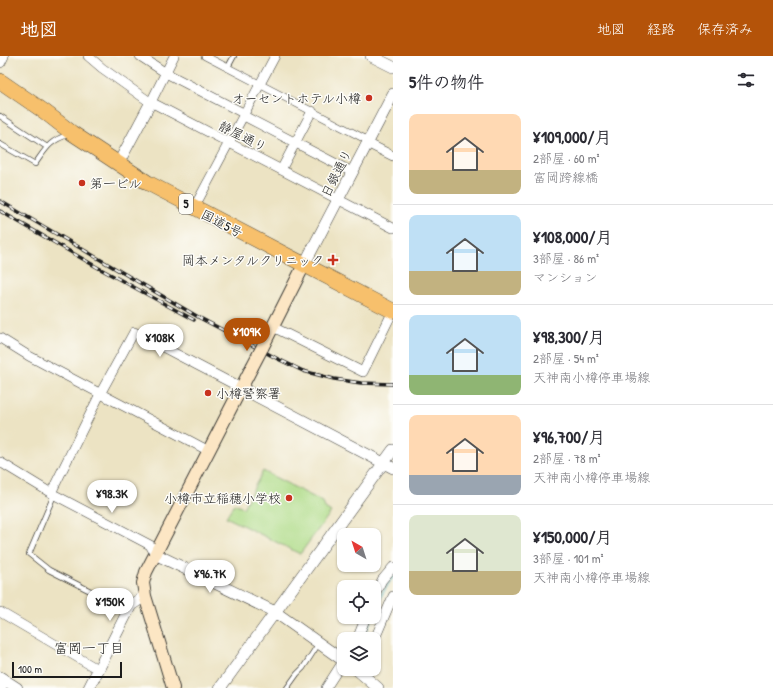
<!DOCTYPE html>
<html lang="ja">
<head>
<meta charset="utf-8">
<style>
	:root { --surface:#fff; --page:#f2f2f3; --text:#2b2b33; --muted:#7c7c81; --line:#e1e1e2; --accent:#b45309 }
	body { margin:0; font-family:"Patrick Hand","Klee One",sans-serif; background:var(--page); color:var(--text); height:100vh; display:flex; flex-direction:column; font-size:15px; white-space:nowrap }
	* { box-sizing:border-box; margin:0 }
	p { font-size:13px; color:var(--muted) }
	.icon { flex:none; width:22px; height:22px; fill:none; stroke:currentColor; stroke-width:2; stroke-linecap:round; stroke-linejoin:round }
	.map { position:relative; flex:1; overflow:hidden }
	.details { display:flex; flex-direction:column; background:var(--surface); width:380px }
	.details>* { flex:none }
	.needle { width:26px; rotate:321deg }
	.fabs { position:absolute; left:337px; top:472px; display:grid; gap:8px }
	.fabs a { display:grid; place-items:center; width:44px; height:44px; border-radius:8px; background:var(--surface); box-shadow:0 1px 3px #0004; font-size:20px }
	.scale { position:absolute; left:12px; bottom:10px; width:110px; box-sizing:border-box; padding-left:4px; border:2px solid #1c1c1c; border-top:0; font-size:11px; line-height:14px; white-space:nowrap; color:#1c1c1c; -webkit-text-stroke:3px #fdfcf7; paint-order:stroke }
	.price { position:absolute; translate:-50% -34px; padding:0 9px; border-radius:14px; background:#fff; color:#222; font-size:13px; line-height:26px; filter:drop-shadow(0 1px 2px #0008) }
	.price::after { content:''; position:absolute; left:50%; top:24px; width:12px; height:9px; margin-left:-6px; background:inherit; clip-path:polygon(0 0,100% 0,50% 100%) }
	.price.selected { background:var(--accent); color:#fff }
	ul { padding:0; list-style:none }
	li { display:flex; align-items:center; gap:12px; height:100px; padding:0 16px }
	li+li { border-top:1px solid var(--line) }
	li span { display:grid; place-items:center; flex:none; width:112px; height:80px; border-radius:8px; color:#555 }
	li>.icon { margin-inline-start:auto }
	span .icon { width:48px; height:48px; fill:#fffc; stroke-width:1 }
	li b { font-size:17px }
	h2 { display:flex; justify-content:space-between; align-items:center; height:48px; padding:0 16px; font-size:17px }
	header { display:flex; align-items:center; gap:24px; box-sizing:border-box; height:56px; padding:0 20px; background:var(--accent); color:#fff }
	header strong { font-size:19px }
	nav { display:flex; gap:22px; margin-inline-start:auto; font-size:14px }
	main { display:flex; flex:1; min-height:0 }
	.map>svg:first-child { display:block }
	.green { fill:#aedb87; stroke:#657c52 }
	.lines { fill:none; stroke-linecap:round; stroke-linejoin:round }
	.stream { stroke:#3dadba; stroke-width:2 }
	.service-casing { stroke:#3b3a35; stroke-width:6 }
	.pedestrian-casing { stroke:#3b3a35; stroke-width:8 }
	.minor-casing { stroke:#3b3a35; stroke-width:10 }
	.tertiary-casing { stroke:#3b3a35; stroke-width:12 }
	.secondary-casing { stroke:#3b3a35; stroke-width:14 }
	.trunk-casing { stroke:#3b3a35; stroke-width:16 }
	.service { stroke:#fff; stroke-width:4.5 }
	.pedestrian { stroke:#fff; stroke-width:7 }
	.minor { stroke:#fff; stroke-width:9 }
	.tertiary { stroke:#fff; stroke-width:11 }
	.secondary { stroke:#fce6c4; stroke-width:12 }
	.trunk { stroke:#f7c06c; stroke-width:15 }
	.rail-casing { stroke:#1c1c1c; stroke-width:3.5 }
	.rail { stroke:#fdfcf7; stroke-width:2; stroke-dasharray:6; stroke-linecap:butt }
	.secondary-bridge-casing { stroke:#3b3a35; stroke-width:14; stroke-linecap:butt }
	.secondary-bridge { stroke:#fce6c4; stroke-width:12 }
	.poi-dot { fill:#c8321e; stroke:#fdfcf7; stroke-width:1.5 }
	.labels { text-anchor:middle; stroke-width:3; stroke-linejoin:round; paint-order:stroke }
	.shield { fill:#fdfcf7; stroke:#605f5e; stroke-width:1 }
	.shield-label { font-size:12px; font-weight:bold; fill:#1c1c1c }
	.poi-label { font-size:13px; fill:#1c1c1c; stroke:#fdfcf7; text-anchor:end }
	.street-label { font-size:13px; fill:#1c1c1c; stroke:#fdfcf7 }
	.neighbourhood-label { font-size:14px; fill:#1c1c1c; stroke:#fdfcf7 }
</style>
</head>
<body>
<header>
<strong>地図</strong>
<nav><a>地図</a><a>経路</a><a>保存済み</a></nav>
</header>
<main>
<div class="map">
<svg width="393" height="632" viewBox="0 0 393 632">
	<rect width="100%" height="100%" fill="#fdfcf7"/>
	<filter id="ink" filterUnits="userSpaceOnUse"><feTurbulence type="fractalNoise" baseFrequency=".025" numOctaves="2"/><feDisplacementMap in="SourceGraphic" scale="8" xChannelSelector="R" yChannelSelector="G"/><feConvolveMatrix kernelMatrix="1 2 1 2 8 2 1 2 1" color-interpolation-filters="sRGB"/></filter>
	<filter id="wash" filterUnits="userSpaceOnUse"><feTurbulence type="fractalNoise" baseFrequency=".012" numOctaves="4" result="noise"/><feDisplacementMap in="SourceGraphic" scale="16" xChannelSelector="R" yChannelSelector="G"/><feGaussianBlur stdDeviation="0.9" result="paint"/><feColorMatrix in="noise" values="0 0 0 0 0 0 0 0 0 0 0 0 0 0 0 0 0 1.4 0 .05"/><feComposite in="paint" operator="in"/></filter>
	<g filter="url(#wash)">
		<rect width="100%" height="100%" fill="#ece3c3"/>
		<path class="green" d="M 263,415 L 323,446 L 325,452 L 331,456 L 300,498 L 226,461 L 234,448 L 243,452 Z"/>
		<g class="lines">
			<path class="stream" d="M 374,557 L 382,538 L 393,520
				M 363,583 L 372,561"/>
		</g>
	</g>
	<g filter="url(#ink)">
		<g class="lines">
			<g class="service-casing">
				<path id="service" d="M 228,11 L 234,0
					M 0,60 L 47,91
					M 0,88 L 35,108 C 47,91 49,85 70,78
					M 54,439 L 29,498 L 49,514 L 128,554
					M 287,632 L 297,618 L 303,612 L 319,587"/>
			</g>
			<g class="pedestrian-casing">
				<path id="pedestrian" d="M 205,0 L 369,85"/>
			</g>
			<g class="minor-casing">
				<path id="minor" d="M 88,0 L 102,12 L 147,44 L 393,172
					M 140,0 L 166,17 L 245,58
					M 151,46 L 174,0
					M 244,60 L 352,116
					M 367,87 L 393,100
					M 281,114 L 312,55
					M 194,152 L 275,0
					M 273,271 L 363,316 L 393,255
					M 0,282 L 29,300 L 209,395
					M 0,406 L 51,437 L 150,489 L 155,498
					M 51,437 L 100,338 L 134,276 L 241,332
					M 374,540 L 382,524 L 393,511
					M 0,556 L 99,614
					M 357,583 L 366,561
					M 374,585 L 393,540
					M 1,632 L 6,625
					M 326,632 L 344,604"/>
			</g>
			<g class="tertiary-casing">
				<path id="tertiary" d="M 371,0 L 393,11
					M 0,6 L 3,0
					M 118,108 L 151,46
					M 304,209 L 393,38
					M 241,332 L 393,412
					M 155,498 L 275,556 L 344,605
					M 356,613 L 378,632
					M 0,621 L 17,632
					M 89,632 L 131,549 L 145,540
					M 220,632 L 393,394"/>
			</g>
			<g class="secondary-casing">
				<path id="secondary" d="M 262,292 L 304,209
					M 173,632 L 145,540 L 143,527 L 146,516 L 252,311"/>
			</g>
			<g class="trunk-casing">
				<path id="trunk" d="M 0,25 L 45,56 L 72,77 L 148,127 L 393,255"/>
			</g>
			<use href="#service" class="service"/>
			<use href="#pedestrian" class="pedestrian"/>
			<use href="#minor" class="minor"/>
			<use href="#tertiary" class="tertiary"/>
			<use href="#secondary" class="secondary"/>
			<use href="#trunk" class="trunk"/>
			<g class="rail-casing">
				<path id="rail" d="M 0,145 L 200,262 L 278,303 L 303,315 L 334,323 L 361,327 L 393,328
					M 0,155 L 95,210 L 194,264"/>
			</g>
			<use href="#rail" class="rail"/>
			<g class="secondary-bridge-casing">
				<path id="secondary-bridge" d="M 252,311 L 262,292"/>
			</g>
			<use href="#secondary-bridge" class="secondary-bridge"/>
		</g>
	</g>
	<g class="poi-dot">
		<circle cx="369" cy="42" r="4"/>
		<circle cx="82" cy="127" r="4"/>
		<path d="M331 198h4v4h4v4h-4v4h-4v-4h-4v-4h4z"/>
		<circle cx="208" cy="337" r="4"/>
		<circle cx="289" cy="442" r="4"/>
	</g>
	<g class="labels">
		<rect class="shield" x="179" y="138" width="14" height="20" rx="3"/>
		<g class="shield-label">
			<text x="186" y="152">5</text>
		</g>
		<g class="poi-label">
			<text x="361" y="47">オーセントホテル小樽</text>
			<text x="90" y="132" text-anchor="start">第一ビル</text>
			<text x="324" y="209">岡本メンタルクリニック</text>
			<text x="216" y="342" text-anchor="start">小樽警察署</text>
			<text x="281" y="447">小樽市立稲穂小学校</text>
		</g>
		<g class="street-label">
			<text transform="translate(243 80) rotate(27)" y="5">静屋通り</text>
			<text transform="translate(336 117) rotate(-63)" y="5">日銀通り</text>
			<text transform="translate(222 167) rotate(27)" y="5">国道5号</text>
		</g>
		<g class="neighbourhood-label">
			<text x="89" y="597">富岡一丁目</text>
		</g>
	</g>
</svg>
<div class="fabs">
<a><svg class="needle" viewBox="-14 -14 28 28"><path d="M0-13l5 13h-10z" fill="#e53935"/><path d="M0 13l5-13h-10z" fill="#7c7c81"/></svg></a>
<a><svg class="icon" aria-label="locate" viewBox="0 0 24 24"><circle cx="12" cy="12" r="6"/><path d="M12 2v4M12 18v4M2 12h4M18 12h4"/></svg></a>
<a><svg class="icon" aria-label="layers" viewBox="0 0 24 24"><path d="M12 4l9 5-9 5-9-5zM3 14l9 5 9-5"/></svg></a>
</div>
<div class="scale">100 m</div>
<b class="price selected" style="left:247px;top:296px">¥109K</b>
<b class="price" style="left:160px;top:302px">¥108K</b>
<b class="price" style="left:112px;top:458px">¥98.3K</b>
<b class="price" style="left:210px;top:538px">¥96.7K</b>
<b class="price" style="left:110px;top:566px">¥150K</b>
</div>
<section class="details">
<h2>5件の物件<svg class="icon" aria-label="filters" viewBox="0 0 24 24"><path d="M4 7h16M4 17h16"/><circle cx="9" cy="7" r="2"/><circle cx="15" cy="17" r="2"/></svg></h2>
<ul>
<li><span style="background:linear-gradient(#ffd9b3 70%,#c2b280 0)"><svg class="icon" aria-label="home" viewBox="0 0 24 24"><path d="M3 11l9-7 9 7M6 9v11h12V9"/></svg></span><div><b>¥109,000/月</b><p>2部屋 · 60 m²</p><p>富岡跨線橋</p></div></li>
<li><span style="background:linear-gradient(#bfe0f5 70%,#c2b280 0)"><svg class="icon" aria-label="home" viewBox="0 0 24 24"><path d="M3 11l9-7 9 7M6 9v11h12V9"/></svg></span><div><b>¥108,000/月</b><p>3部屋 · 86 m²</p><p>マンション</p></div></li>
<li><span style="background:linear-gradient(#bfe0f5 75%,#8fb573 0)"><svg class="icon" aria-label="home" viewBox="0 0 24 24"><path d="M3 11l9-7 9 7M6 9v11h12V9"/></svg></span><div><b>¥98,300/月</b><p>2部屋 · 54 m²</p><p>天神南小樽停車場線</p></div></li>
<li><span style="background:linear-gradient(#ffd9b3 75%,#9aa5b1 0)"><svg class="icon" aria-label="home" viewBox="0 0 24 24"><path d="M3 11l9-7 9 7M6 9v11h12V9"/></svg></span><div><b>¥96,700/月</b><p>2部屋 · 78 m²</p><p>天神南小樽停車場線</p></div></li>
<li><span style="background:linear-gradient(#dfe7d0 70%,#c2b280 0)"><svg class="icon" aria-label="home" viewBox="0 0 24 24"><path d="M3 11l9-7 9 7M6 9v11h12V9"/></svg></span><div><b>¥150,000/月</b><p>3部屋 · 101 m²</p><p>天神南小樽停車場線</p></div></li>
</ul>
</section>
</main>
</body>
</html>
